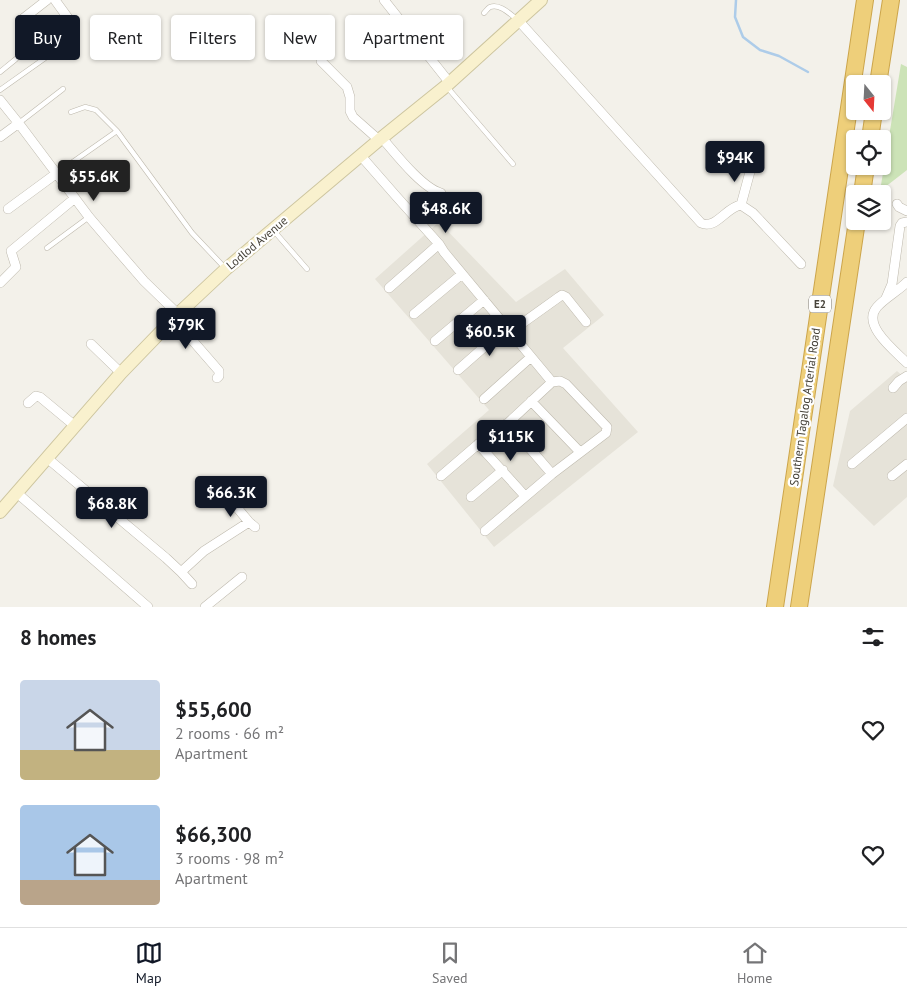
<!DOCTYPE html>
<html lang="en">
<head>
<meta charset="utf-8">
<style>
	:root { --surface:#fff; --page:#f6f6f6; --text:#202124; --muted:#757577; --line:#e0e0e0; --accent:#111827 }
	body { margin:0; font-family:"PT Sans",sans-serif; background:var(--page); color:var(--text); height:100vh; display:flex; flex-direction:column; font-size:19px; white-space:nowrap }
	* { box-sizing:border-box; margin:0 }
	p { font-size:16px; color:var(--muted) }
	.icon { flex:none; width:28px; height:28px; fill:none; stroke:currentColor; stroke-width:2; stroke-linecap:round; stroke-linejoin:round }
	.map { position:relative; height:607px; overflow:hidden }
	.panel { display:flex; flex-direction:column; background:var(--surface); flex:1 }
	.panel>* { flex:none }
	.banner { position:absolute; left:15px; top:15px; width:500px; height:45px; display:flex; gap:10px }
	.needle { width:32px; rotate:162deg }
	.buttons { position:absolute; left:846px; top:75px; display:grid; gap:10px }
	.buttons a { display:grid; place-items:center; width:45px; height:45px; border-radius:5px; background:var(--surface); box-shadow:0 1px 4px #0004; font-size:25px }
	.price { position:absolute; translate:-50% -42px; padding:0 11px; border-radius:5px; background:var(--accent); color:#fff; font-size:16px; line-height:32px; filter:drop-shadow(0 1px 2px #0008) }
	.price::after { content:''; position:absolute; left:50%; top:30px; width:15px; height:11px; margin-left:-8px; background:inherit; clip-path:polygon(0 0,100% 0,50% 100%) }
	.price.on { background:#222; color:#fff }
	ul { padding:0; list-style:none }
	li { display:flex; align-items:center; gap:15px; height:125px; padding:0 20px }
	li span { display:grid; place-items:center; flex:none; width:140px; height:100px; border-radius:5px; color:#555 }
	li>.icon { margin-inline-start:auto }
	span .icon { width:60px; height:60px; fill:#fffc; stroke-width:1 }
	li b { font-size:21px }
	h2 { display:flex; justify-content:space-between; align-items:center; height:60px; padding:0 20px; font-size:21px }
	.tag { padding:0 18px; border-radius:5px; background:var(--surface); box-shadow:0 1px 4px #0004; font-size:18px; line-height:45px }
	.tag.on { background:var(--accent); color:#fff }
	.tabs { display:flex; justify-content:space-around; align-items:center; height:70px; border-top:1px solid var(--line); background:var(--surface); font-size:14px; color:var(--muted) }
	.tabs a { display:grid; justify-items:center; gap:2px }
	.tabs .on { color:var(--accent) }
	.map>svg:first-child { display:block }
	.residential { fill:#e6e3d9 }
	.green { fill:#cce3b7 }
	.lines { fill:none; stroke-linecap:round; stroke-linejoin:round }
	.stream { stroke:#adcce9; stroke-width:2.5 }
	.service-casing { stroke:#beb9ad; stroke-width:5.5 }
	.minor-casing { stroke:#beb9ad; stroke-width:10 }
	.secondary-casing { stroke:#cdc59f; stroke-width:14 }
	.motorway-casing { stroke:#cca54b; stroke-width:18 }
	.service { stroke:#fff; stroke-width:4.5 }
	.minor { stroke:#fff; stroke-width:9 }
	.secondary { stroke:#f9f1ce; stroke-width:12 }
	.motorway { stroke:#eecf7a; stroke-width:16 }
	.labels { text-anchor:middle; stroke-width:4.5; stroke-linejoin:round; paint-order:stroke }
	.shield { fill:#fff; stroke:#7e7b74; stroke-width:1 }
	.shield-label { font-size:11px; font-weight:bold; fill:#464239 }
	.street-label { font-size:12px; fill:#464239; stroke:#fff }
</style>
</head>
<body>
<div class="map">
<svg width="907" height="607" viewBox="0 0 907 607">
	<rect width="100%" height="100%" fill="#f3f1ea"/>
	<path class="residential" d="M 439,222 L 516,302 L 565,269 L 604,315 L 563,348 L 638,432 L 494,547 L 427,464 L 489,410 L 375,279 Z
		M 897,371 L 907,380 L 907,497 L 874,526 L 833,486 L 850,411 Z"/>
	<path class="green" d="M 901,64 L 907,67 L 907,170 L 880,191 Z"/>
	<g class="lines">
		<path class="stream" d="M 736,0 L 735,17 L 743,37 L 760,50 L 779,56 L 808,72"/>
		<g class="service-casing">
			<path id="service" d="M 484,13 C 486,11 488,8 490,7 C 500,3 511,15 518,20
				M 0,72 L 16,59
				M 447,87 L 513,164
				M 0,90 L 48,56
				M 71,112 L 85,107 L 96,110 L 117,131
				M 19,123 L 63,89
				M 57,173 L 117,131 L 192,233 L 226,269
				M 274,231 L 307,269
				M 47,248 L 89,217"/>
		</g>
		<g class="minor-casing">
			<path id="minor" d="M 384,0 L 449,82
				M 518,20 L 701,223 C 716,230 726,207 741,205 L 753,213 L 801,264
				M 20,21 L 47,0
				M 38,37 L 68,18 L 55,0
				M 321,61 L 347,87 L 350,97 L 350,111 L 353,117 L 379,140
				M 0,100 L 20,125 L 89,217 L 118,251 L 144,281 L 178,314
				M 0,137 L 19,123
				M 382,138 C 395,153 422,188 441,193
				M 361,156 L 396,196 L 439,244 L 444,252 L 552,382
				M 897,204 L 899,207 L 907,211
				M 741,205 L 751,168
				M 8,209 L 57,173
				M 907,282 C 898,291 885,298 877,307 C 861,325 895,351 907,363
				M 0,283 L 16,267 L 11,251 L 75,198
				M 389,288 L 439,244
				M 886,298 L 892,284 L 900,226 L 902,223 L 907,222
				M 414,314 L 462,274
				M 173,318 L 219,371 L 219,376 L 217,378
				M 510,332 L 559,297 L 562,295 L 566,297 L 586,322
				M 435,341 L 484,300
				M 91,344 L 121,373
				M 458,370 L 507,327
				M 893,388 L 899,381 L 907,376
				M 484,399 L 531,357
				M 531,401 L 580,452
				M 28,403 L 36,396 L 40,397 L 75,426
				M 508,423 L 552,474
				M 478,444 L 525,496
				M 47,458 L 166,558 L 181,572 L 192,584
				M 852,464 L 907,418
				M 441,476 L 497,428 L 508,423 L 552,382 L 560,381 L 566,384 L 607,427 L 606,433 L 552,474 L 485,531
				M 892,476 L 907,464
				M 224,492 L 249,522 L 255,527
				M 17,493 L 148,607
				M 471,497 L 503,470
				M 181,572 L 204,551 L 249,522
				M 205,607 L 242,577"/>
		</g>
		<g class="secondary-casing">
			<path id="secondary" d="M 0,512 L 121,373 L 178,314 L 226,269 L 379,140 L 446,86 L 541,0"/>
		</g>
		<g class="motorway-casing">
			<path id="motorway" d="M 878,84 L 891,0
				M 870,139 L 874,111
				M 862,194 L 866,166
				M 775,607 L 865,0
				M 799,607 L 857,221"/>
		</g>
		<use href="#service" class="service"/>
		<use href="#minor" class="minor"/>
		<use href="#secondary" class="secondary"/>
		<use href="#motorway" class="motorway"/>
	</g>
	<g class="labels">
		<rect class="shield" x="809" y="295.5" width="22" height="17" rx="4"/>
		<g class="shield-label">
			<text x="820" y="308">E2</text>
		</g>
		<g class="street-label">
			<text transform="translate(257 243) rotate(-40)" y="4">Lodlod Avenue</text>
			<text transform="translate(805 407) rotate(-82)" y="4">Southern Tagalog Arterial Road</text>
		</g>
	</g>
</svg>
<div class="buttons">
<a><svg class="needle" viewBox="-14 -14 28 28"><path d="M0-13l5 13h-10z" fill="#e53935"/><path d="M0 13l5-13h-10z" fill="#757577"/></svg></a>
<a><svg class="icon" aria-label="locate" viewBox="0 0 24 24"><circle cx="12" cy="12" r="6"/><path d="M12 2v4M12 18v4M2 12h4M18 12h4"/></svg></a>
<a><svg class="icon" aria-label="layers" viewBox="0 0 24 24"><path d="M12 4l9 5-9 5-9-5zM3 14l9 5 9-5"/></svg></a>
</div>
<b class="price" style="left:735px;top:183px">$94K</b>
<b class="price on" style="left:94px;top:202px">$55.6K</b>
<b class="price" style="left:446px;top:234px">$48.6K</b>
<b class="price" style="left:186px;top:350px">$79K</b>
<b class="price" style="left:490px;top:357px">$60.5K</b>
<b class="price" style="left:511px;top:462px">$115K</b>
<b class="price" style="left:231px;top:518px">$66.3K</b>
<b class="price" style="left:112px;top:529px">$68.8K</b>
<div class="banner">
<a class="tag on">Buy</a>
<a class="tag">Rent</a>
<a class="tag">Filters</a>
<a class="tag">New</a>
<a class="tag">Apartment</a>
</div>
</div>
<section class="panel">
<h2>8 homes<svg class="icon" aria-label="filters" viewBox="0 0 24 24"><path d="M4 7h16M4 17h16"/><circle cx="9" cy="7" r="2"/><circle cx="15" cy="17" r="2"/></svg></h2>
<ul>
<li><span style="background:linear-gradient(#c9d6e8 70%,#c2b280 0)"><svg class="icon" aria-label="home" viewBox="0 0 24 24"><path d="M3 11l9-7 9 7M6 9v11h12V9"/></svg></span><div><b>$55,600</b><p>2 rooms · 66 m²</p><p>Apartment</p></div><svg class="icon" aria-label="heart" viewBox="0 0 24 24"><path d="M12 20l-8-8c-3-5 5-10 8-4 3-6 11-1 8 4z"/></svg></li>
<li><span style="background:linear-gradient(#a9c7e8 75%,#b9a48a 0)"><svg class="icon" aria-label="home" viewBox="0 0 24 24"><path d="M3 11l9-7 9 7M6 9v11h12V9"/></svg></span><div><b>$66,300</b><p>3 rooms · 98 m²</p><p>Apartment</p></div><svg class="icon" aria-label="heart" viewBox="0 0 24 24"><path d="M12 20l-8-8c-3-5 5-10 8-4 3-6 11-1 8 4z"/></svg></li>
</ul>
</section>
<nav class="tabs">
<a class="on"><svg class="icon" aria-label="map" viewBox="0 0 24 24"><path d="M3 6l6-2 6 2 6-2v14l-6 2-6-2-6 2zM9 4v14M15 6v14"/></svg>Map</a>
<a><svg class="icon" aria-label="saved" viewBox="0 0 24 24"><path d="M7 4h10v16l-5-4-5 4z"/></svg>Saved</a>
<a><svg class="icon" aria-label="home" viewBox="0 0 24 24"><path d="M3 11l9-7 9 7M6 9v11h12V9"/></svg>Home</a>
</nav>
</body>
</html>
